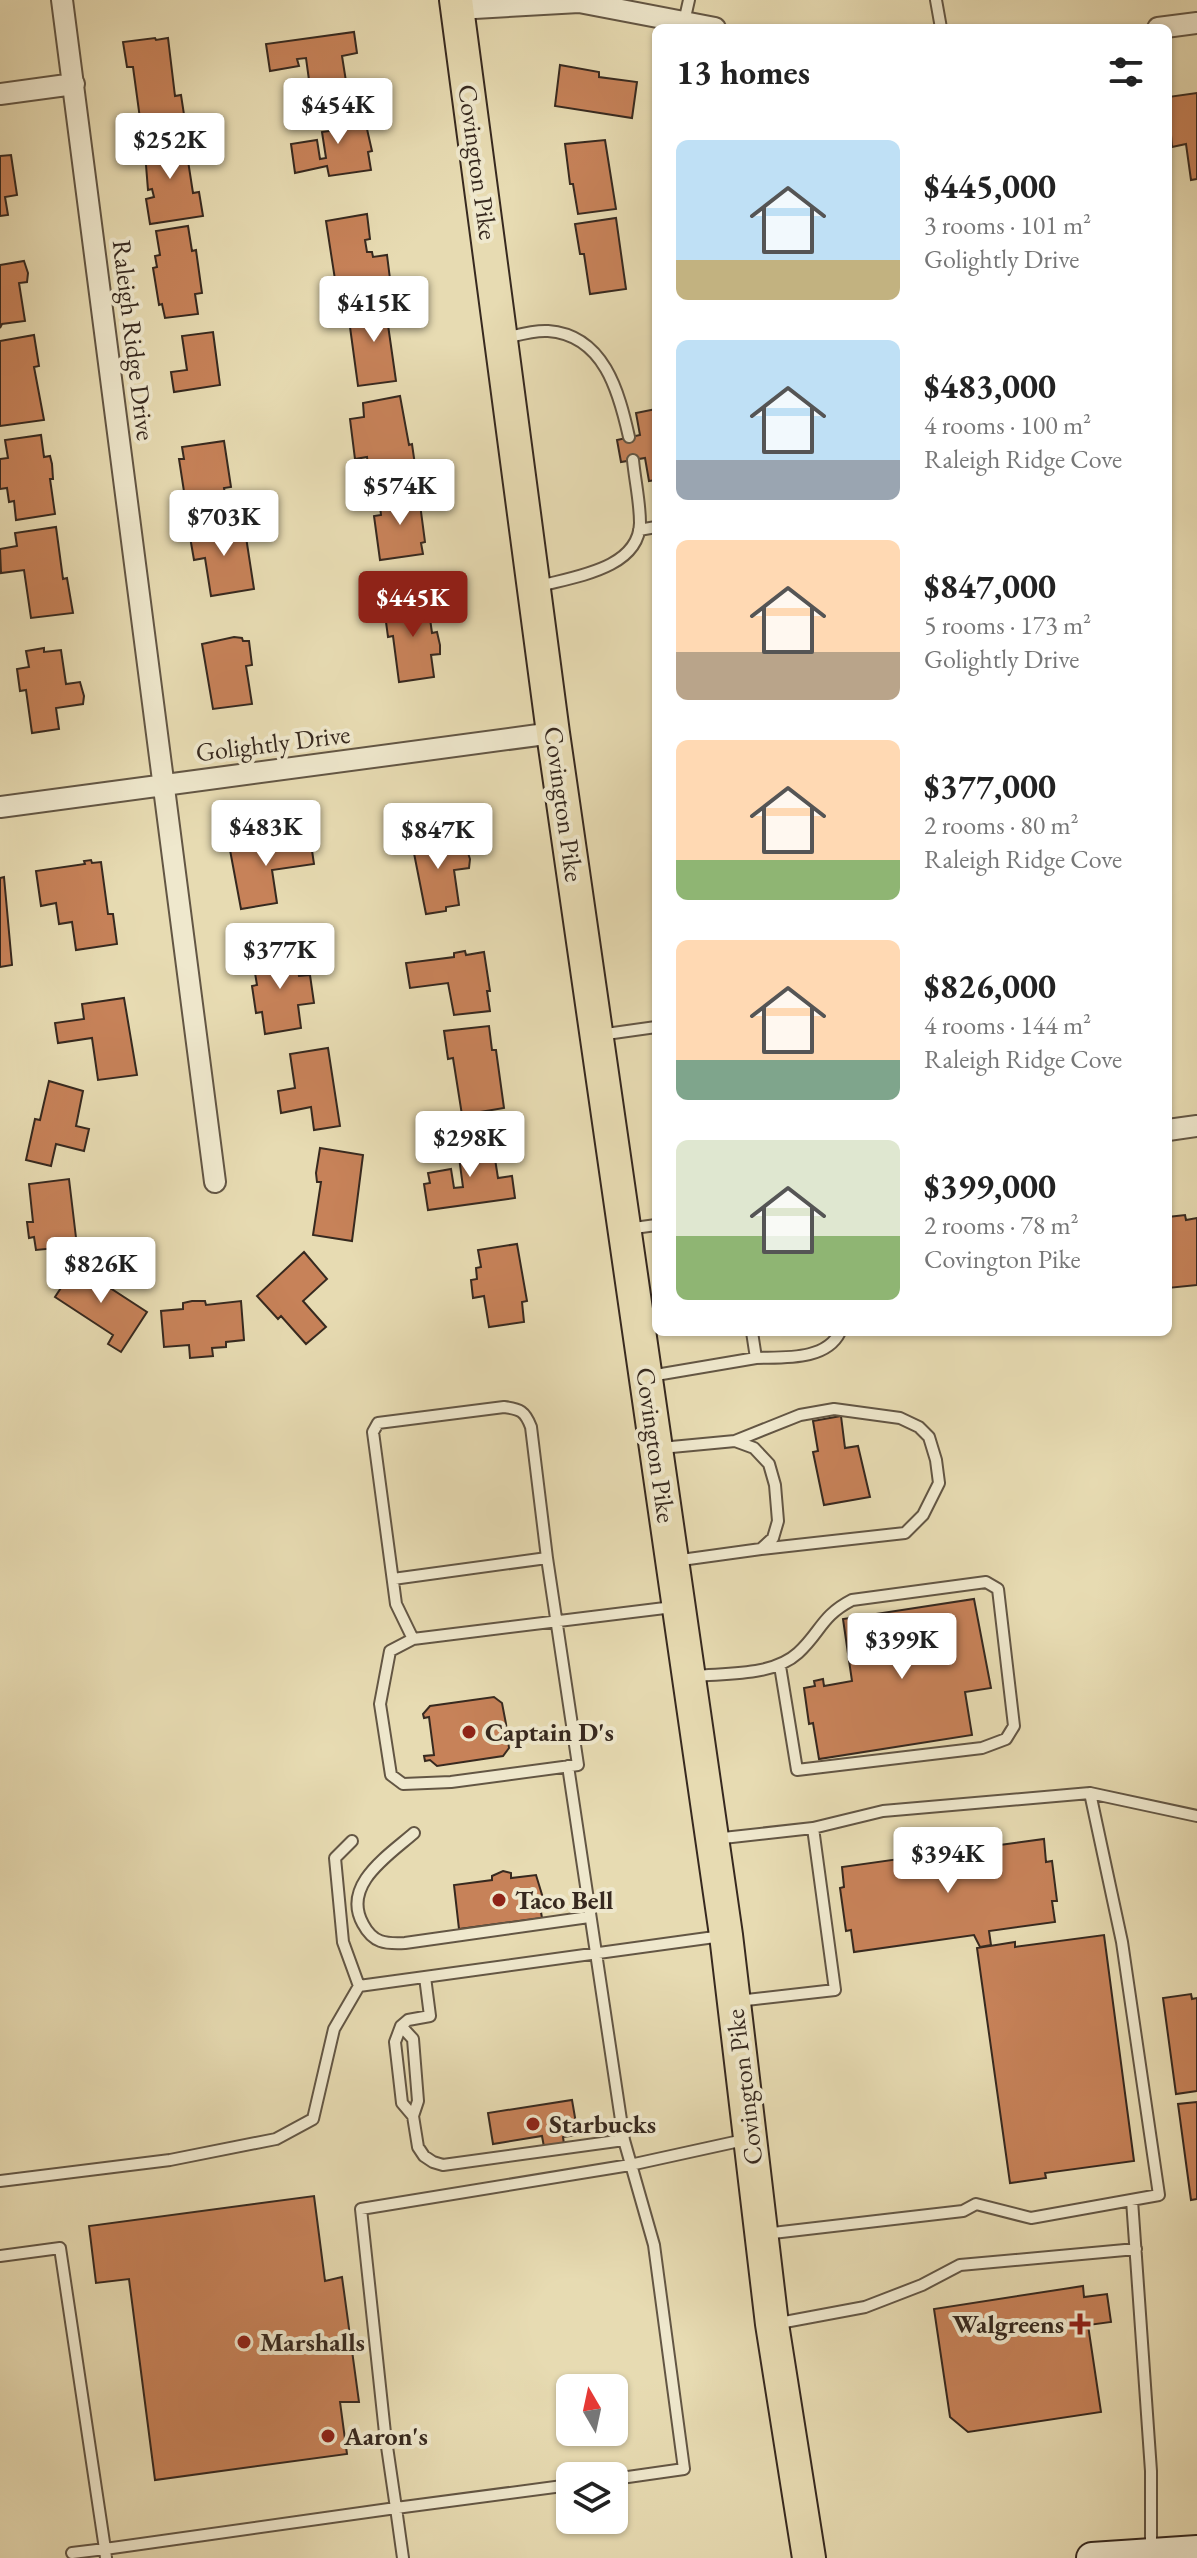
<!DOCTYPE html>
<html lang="en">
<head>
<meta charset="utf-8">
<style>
	:root { --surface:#fff; --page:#f2f2f2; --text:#222; --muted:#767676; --accent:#8f2418 }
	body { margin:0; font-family:"EB Garamond",serif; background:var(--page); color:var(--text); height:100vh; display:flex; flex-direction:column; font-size:30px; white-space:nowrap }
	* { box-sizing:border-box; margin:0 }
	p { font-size:26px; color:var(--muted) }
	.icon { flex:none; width:44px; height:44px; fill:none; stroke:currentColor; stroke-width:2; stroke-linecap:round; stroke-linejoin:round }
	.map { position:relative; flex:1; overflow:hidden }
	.panel { position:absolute; left:652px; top:24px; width:520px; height:1312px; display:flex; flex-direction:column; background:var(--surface); border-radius:12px; box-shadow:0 2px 6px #0004 }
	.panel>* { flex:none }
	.needle { width:52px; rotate:351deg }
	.buttons { position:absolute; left:556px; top:2374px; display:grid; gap:16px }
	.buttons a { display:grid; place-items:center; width:72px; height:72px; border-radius:12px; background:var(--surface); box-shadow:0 2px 6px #0004; font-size:40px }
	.price { position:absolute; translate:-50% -68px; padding:0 18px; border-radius:8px; background:#fff; color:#222; font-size:26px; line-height:52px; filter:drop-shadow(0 2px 4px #0008) }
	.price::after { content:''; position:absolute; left:50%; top:48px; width:24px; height:18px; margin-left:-12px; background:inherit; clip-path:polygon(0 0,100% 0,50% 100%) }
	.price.selected { background:var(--accent); color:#fff }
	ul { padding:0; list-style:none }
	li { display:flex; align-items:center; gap:24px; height:200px; padding:0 24px }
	li span { display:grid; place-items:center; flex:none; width:224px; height:160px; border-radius:12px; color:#555 }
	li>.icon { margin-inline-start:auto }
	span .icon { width:96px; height:96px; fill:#fffc; stroke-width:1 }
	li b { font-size:34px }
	h2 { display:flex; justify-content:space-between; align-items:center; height:96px; padding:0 24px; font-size:34px }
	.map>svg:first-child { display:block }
	.building { fill:#c78259; stroke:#37291f; stroke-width:2 }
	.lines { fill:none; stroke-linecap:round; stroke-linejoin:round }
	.service-casing { stroke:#635644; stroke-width:14 }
	.minor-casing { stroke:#635644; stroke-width:24 }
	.secondary-casing { stroke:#37291f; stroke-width:34 }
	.primary-casing { stroke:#37291f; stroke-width:36 }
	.service { stroke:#efe8cd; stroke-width:10 }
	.minor { stroke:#efe8cd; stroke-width:20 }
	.secondary { stroke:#efe8cd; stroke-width:30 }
	.primary { stroke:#e7dbb2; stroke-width:32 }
	.poi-dot { fill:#8f2418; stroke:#efe8cd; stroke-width:3 }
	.labels { text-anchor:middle; stroke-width:8; stroke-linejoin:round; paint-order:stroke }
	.street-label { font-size:26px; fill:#37291f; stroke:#efe8cd }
	.poi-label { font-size:26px; font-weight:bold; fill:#37291f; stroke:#efe8cd; text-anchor:start }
</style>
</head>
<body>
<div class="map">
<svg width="1197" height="2558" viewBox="0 0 1197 2558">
	<rect width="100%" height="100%" fill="#e7dbb2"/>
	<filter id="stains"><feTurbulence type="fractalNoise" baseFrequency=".0025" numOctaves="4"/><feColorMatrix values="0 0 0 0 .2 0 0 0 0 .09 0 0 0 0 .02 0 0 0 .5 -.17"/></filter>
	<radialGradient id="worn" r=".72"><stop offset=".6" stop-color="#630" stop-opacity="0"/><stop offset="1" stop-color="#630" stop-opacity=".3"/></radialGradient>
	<path class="building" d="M 354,32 L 357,53 L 342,56 L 348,94 L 312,102 L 306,58 L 297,59 L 299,66 L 270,71 L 266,44 Z
		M 155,38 L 156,40 L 168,38 L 175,96 L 181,95 L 185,121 L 141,126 L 133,67 L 127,67 L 123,42 Z
		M 560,65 L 599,72 L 599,77 L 637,82 L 632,118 L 555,106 Z
		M 1197,93 L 1197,179 L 1191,180 L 1186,144 L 1172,147 L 1171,135 L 1168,136 L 1168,97 Z
		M 362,107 L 372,151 L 368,152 L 371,170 L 329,176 L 327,166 L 295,173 L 291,144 L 317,140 L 320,159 L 326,158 L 322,132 L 330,131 L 327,112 Z
		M 184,135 L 193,193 L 199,192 L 203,216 L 150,224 L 146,199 L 154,197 L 152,189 L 148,190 L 144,140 Z
		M 605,140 L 616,209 L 578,214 L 573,184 L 570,184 L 565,144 Z
		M 11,155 L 17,195 L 5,197 L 8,215 L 0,216 L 0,156 Z
		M 367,214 L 370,239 L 365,240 L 367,252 L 372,252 L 373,257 L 387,255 L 390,279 L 336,286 L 326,221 Z
		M 616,218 L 626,289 L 590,294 L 584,254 L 580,254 L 575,224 Z
		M 188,226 L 192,251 L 196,250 L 202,293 L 195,294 L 198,314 L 165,318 L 162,304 L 159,305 L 153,268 L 157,267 L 155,256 L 160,255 L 156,231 Z
		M 24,261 L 28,273 L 27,282 L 19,283 L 25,321 L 2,324 L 0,328 L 0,265 Z
		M 391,299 L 395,324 L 388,325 L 396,381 L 358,386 L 350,327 L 362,325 L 359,304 Z
		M 213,332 L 220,385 L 174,392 L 171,372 L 187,370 L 182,336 Z
		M 34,335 L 39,366 L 34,367 L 44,420 L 0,426 L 0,341 Z
		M 400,396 L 409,445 L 412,444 L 417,479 L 374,484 L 371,464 L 368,464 L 367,457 L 355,459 L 350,419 L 364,417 L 363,403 Z
		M 656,409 L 656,480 L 649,481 L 645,458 L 621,462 L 617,440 L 640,435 L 636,413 Z
		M 41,435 L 44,457 L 50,456 L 52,464 L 53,479 L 50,479 L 55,514 L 16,520 L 14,501 L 9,502 L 7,488 L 0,489 L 0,459 L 8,458 L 5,440 Z
		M 224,441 L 231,487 L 224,488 L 227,506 L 191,511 L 189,498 L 185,498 L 179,459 L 184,459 L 182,447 Z
		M 415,492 L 417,504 L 420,504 L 425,542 L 421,543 L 423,554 L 380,560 L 374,516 L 381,515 L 379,497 Z
		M 244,524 L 254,589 L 211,596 L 205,558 L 194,560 L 189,531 Z
		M 56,527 L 63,579 L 67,578 L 73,613 L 31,618 L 24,570 L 1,573 L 0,549 L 17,546 L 15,533 Z
		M 427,597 L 432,633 L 437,632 L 440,645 L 440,654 L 431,655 L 434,677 L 399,682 L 393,636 L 388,637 L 386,622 L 391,621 L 388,603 Z
		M 234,637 L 242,638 L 243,641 L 249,641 L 252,665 L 246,666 L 252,704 L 213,709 L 202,644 Z
		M 44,648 L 44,652 L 61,650 L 66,684 L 80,682 L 84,696 L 83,704 L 56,708 L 59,729 L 32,733 L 26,690 L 20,691 L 17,669 L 29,667 L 26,651 Z
		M 435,829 L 438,851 L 466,847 L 470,859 L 469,868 L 454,870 L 459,905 L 446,907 L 446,911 L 426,914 L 410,833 Z
		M 310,837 L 314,864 L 272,870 L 277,903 L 241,909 L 230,850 L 249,847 L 248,843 L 262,840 L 263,846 Z
		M 91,860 L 92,863 L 101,862 L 108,914 L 113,914 L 117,944 L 76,950 L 72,922 L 59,924 L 56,903 L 41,906 L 36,871 L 85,864 L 84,861 Z
		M 4,877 L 12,965 L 0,967 L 0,878 Z
		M 290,949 L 292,967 L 297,966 L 299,976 L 310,975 L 314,1003 L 298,1005 L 301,1028 L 265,1034 L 262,1012 L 256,1013 L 252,986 L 257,985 L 252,955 Z
		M 465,951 L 466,955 L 484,952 L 490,991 L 487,991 L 490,1011 L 454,1015 L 448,983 L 410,988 L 406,963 L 454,957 L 454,953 Z
		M 124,998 L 137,1075 L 98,1080 L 92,1038 L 58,1043 L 55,1023 L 84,1019 L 82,1004 Z
		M 489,1026 L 492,1050 L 496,1050 L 504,1108 L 462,1115 L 453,1058 L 448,1059 L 444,1031 Z
		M 328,1048 L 340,1126 L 314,1130 L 311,1107 L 281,1113 L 278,1091 L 295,1088 L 290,1054 Z
		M 49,1081 L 83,1091 L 76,1126 L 89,1129 L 84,1151 L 56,1144 L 51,1166 L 26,1160 L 35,1119 L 40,1120 Z
		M 479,1138 L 480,1142 L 492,1140 L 498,1178 L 512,1176 L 515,1198 L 428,1210 L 424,1184 L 430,1183 L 428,1173 L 451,1169 L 454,1188 L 463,1187 L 457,1142 Z
		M 320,1148 L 363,1155 L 352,1241 L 313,1235 L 321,1182 L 317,1182 L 316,1173 Z
		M 69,1179 L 77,1246 L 36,1250 L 34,1237 L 29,1238 L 27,1222 L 33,1222 L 29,1184 Z
		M 1185,1215 L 1186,1220 L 1197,1218 L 1197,1285 L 1168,1288 L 1168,1217 Z
		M 517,1244 L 527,1301 L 522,1302 L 524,1322 L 489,1327 L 484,1296 L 473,1298 L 471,1280 L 477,1279 L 476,1268 L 481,1267 L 478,1250 Z
		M 304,1252 L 327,1279 L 303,1301 L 326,1327 L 306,1344 L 281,1316 L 278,1319 L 257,1296 Z
		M 78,1262 L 101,1277 L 98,1280 L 147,1312 L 121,1352 L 108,1344 L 113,1335 L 55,1297 Z
		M 192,1301 L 205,1301 L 206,1305 L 241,1301 L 244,1340 L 226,1342 L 226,1347 L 212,1348 L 213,1356 L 190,1358 L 189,1345 L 164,1347 L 161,1311 L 183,1309 L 183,1303 Z
		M 841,1416 L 845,1448 L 858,1446 L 870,1497 L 824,1505 L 813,1452 L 818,1451 L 813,1421 Z
		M 974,1599 L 991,1688 L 965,1692 L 972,1735 L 819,1759 L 813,1723 L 809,1724 L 804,1688 L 815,1686 L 814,1681 L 823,1679 L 824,1686 L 852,1681 L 843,1619 Z
		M 494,1697 L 502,1703 L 506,1724 L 509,1748 L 503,1756 L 437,1766 L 430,1760 L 425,1761 L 424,1756 L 434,1755 L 429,1717 L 424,1718 L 423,1714 L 430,1706 Z
		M 1044,1839 L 1046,1862 L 1052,1861 L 1057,1901 L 1052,1901 L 1055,1922 L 989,1931 L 991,1945 L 980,1947 L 974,1935 L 854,1952 L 851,1930 L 846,1931 L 840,1888 L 844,1887 L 842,1867 L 935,1854 L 934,1845 L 947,1844 L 948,1852 Z
		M 503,1871 L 511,1873 L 511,1878 L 536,1875 L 543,1898 L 540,1906 L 542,1918 L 459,1929 L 454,1885 L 492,1880 L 492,1876 Z
		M 1104,1935 L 1134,2161 L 1045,2173 L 1046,2178 L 1010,2183 L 977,1948 L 1015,1942 L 1015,1947 Z
		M 1191,1994 L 1192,1999 L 1197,1998 L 1197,2091 L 1176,2094 L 1163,1998 Z
		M 572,2100 L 578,2135 L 563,2137 L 564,2144 L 544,2147 L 542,2136 L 493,2144 L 488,2113 Z
		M 1197,2102 L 1197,2199 L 1191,2200 L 1178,2104 Z
		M 314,2196 L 325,2281 L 342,2277 L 359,2402 L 340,2402 L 347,2454 L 155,2480 L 129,2279 L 96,2283 L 89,2226 Z
		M 1083,2286 L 1084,2297 L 1107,2294 L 1111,2322 L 1088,2325 L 1101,2412 L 968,2432 L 950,2417 L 934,2309 Z"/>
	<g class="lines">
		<g class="service-casing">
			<path id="service" d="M 936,0 L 941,28
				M 684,22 L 689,0
				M 505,338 C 518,335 534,330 548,331 C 604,335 619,392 629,437
				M 639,530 L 656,527
				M 536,587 C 571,577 639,570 640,523 C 640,502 635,481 633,460
				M 599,1035 L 656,1027
				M 627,1229 L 656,1225
				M 756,1358 C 783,1357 826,1361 840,1332
				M 650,1376 L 756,1358 L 752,1332
				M 735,1441 L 800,1415 L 834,1409 L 900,1418 L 919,1427 L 929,1437 L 936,1460 L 939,1483 L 923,1515 L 905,1533 L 761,1549
				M 661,1448 L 735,1441 L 754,1448 L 769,1464 L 775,1485 L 778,1521 L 773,1538 L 761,1549 L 674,1561
				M 393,1579 L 547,1558 L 531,1427 C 525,1411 520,1409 504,1407 L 378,1423 L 373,1432 L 396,1604 L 413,1639 L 673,1607
				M 413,1639 L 390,1651 L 380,1704 L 391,1775 L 403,1784 L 451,1782 L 578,1765 L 547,1558
				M 695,1676 C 727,1673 773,1676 798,1653 C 821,1632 821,1616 852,1600 L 986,1582 L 998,1589 L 1014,1726 L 1006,1739 L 982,1748 L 797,1770 L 780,1666
				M 568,1766 L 624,2140 L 654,2245 L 684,2469 L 614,2479
				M 813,1828 L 883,1811 L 1090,1793 L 1197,1816
				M 414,1833 C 389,1855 341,1885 363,1924 C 373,1943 385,1944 405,1943 L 589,1917
				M 714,1839 L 813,1828 L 835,1990 L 738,2001
				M 352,1841 L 335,1858 L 343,1942 L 359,1986
				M 401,2026 L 413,2039 L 418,2101 L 413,2116 L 418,2147 L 424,2156 L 433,2162 L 443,2165 L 624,2140
				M 413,2116 L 402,2103 L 395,2042 L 401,2026 L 408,2020 L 430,2016 L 425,1977
				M 0,2181 L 170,2160 L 276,2139 L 313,2119 L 334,2029 L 359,1986 L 722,1936
				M 1132,2200 L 1151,2471 L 1151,2552
				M 764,2234 L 963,2211 L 976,2204 L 1031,2218 L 1159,2195 L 1122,1942 L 1090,1793
				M 0,2256 L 60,2248 L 105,2549 L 396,2508 L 403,2558
				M 774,2324 L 865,2307 L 922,2285 L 960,2265 L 1136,2249
				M 570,2485 L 396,2508 L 385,2433 L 361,2209 L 630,2165 L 744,2140
				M 72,2553 L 105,2549 L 106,2558"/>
		</g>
		<g class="minor-casing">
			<path id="minor" d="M 62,0 L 215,1182
				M 457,9 L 579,2 L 715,28
				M 1158,28 L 1197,23
				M 0,94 L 74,84
				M 0,807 L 553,733
				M 1168,1130 L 1197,1126"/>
		</g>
		<g class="secondary-casing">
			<path id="secondary" d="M 1092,2558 L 1197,2551"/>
		</g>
		<g class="primary-casing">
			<path id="primary" d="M 456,0 L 553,733 L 726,1935 L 772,2324 L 809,2558"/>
		</g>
		<use href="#service" class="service"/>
		<use href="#minor" class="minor"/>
		<use href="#secondary" class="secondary"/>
		<use href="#primary" class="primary"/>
	</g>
	<g class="poi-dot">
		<circle cx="469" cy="1732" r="8"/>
		<circle cx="499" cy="1900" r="8"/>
		<circle cx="533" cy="2124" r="8"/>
		<path d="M1076 2312h8v8h8v8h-8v8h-8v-8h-8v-8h8z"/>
		<circle cx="244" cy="2342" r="8"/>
		<circle cx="328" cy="2436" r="8"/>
	</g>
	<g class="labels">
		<g class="street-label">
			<text transform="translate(478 162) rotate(82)" y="9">Covington Pike</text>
			<text transform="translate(134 340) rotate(83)" y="9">Raleigh Ridge Drive</text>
			<text transform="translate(273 743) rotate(-7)" y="9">Golightly Drive</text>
			<text transform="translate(564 804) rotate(82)" y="9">Covington Pike</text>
			<text transform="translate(656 1445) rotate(82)" y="9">Covington Pike</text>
			<text transform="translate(744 2087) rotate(-97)" y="9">Covington Pike</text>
		</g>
		<g class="poi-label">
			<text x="485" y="1741">Captain D's</text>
			<text x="515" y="1909">Taco Bell</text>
			<text x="549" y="2133">Starbucks</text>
			<text x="1064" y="2333" text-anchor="end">Walgreens</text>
			<text x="260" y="2351">Marshalls</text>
			<text x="344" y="2445">Aaron's</text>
		</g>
	</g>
	<rect width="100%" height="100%" filter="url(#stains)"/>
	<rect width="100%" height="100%" fill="url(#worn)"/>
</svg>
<div class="buttons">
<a><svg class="needle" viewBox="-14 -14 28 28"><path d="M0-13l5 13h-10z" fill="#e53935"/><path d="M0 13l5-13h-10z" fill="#767676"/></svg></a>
<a><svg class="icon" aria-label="layers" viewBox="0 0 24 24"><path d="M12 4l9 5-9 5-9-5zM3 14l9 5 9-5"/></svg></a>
</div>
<b class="price" style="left:338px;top:146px">$454K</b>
<b class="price" style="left:170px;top:181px">$252K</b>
<b class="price" style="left:374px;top:344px">$415K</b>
<b class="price" style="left:400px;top:527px">$574K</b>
<b class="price" style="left:224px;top:558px">$703K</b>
<b class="price selected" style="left:413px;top:639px">$445K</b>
<b class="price" style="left:266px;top:868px">$483K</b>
<b class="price" style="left:438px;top:871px">$847K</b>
<b class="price" style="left:280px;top:991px">$377K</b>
<b class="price" style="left:470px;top:1179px">$298K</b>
<b class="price" style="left:101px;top:1305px">$826K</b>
<b class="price" style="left:902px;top:1681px">$399K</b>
<b class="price" style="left:948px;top:1895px">$394K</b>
<section class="panel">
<h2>13 homes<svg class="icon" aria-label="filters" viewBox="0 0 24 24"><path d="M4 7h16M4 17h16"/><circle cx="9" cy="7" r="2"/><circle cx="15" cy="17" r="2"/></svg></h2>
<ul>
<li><span style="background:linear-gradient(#bfe0f5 75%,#c2b280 0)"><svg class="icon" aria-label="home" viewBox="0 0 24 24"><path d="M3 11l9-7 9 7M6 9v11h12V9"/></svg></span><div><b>$445,000</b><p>3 rooms · 101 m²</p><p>Golightly Drive</p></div></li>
<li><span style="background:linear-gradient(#bfe0f5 75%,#9aa5b1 0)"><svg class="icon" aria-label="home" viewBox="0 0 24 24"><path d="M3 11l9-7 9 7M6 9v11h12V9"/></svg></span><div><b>$483,000</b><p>4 rooms · 100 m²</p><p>Raleigh Ridge Cove</p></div></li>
<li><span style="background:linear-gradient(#ffd9b3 70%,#b9a48a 0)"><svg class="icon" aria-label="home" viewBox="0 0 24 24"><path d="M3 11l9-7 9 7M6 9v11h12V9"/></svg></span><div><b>$847,000</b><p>5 rooms · 173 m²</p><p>Golightly Drive</p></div></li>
<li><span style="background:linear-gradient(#ffd9b3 75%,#8fb573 0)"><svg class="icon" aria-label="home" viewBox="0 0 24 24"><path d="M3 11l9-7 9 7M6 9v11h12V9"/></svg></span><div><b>$377,000</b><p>2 rooms · 80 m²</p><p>Raleigh Ridge Cove</p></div></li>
<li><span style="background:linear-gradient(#ffd9b3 75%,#7fa58c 0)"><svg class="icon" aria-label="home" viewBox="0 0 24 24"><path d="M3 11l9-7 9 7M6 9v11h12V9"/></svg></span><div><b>$826,000</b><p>4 rooms · 144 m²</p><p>Raleigh Ridge Cove</p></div></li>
<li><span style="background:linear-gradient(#dfe7d0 60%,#8fb573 0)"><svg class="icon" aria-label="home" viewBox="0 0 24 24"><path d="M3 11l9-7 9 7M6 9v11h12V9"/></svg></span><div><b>$399,000</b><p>2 rooms · 78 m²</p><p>Covington Pike</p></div></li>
</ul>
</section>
</div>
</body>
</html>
